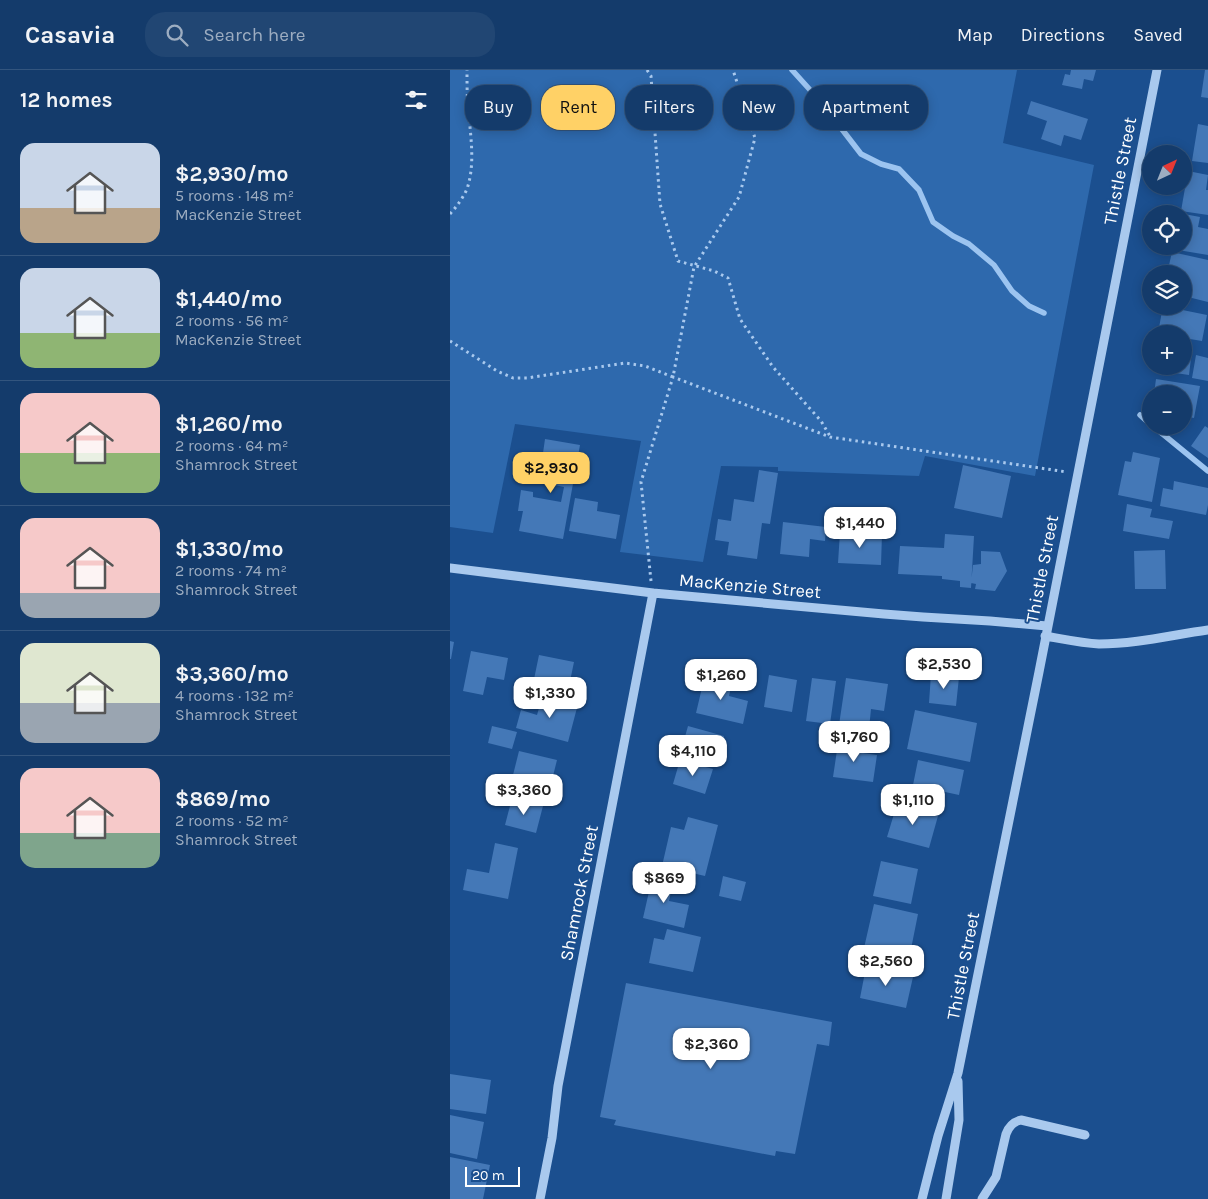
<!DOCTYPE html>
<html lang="en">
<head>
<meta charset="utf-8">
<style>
	:root { --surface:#143b6b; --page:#214673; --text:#f1f3f6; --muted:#9dadc1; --line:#33557e; --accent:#ffd166 }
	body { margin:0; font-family:Karla,sans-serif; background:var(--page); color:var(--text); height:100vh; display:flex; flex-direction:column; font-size:19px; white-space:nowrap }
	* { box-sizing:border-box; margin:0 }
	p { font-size:16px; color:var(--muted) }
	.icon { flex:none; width:28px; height:28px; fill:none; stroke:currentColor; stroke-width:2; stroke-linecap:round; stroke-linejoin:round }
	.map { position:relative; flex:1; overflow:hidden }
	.side { display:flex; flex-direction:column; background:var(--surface); width:450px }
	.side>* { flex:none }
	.top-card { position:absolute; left:15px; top:15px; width:475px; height:45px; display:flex; gap:10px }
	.needle { width:32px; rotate:43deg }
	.controls { position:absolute; left:692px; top:75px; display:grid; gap:10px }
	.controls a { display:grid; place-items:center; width:50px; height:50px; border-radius:50%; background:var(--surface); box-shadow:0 2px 12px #0003,0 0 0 1px var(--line); font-size:25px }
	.scale { position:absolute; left:15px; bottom:12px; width:55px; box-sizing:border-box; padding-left:5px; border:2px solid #fff; border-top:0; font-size:14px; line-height:18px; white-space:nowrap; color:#fff; -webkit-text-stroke:4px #1b4f8f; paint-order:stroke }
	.price { position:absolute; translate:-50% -42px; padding:0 11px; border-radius:10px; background:#fff; color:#222; font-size:16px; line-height:32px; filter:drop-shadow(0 1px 2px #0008) }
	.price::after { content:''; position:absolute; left:50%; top:30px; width:15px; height:11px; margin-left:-8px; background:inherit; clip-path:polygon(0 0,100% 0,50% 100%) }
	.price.current { background:var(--accent); color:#111 }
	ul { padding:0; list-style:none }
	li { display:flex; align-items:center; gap:15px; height:125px; padding:0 20px }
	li+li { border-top:1px solid var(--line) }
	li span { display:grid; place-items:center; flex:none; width:140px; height:100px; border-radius:15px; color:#555 }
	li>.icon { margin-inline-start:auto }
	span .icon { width:60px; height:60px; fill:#fffc; stroke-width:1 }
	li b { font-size:21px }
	h2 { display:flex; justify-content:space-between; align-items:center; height:60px; padding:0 20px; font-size:21px }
	.chip { padding:0 18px; border-radius:20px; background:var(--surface); box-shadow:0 2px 12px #0003,0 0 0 1px var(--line); font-size:18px; line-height:45px }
	.chip.current { background:var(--accent); color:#111 }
	header { display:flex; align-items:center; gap:30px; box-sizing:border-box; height:70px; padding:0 25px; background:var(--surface); border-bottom:1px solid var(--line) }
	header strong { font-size:24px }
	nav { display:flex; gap:28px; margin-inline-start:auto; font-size:18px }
	.search { width:350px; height:45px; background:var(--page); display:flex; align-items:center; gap:12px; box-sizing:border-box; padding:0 18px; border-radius:20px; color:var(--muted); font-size:19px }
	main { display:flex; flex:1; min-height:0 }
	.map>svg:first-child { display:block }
	.grass { fill:#2e69ad }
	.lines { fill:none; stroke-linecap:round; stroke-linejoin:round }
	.stream { stroke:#9cc4f0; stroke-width:5.5 }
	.building { fill:#4478b7 }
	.path { stroke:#a9c9ee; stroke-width:3; stroke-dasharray:2.5 4; stroke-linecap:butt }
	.minor { stroke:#a9c9ee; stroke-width:9 }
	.labels { text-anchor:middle; stroke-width:4; stroke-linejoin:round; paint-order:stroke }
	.street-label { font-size:18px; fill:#fff; stroke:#1b4f8f }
</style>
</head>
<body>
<header>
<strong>Casavia</strong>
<div class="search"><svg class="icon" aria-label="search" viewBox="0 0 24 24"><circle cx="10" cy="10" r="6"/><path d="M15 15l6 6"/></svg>Search here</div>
<nav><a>Map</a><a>Directions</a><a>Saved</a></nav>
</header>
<main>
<section class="side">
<h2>12 homes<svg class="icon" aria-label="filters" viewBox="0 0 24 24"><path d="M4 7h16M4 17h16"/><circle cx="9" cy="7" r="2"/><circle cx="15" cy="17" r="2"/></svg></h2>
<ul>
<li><span style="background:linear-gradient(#c9d6e8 65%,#b9a48a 0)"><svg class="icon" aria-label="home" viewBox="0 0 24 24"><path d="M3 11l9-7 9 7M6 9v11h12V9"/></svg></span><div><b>$2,930/mo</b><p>5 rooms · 148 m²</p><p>MacKenzie Street</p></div></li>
<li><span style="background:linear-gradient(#c9d6e8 65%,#8fb573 0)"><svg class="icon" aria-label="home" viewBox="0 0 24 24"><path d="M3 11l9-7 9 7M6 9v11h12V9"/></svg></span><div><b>$1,440/mo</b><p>2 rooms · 56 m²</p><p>MacKenzie Street</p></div></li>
<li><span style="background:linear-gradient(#f6c9c9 60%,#8fb573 0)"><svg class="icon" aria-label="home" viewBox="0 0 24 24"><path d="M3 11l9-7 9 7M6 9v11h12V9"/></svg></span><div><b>$1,260/mo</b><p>2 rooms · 64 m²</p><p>Shamrock Street</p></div></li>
<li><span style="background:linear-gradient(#f6c9c9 75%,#9aa5b1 0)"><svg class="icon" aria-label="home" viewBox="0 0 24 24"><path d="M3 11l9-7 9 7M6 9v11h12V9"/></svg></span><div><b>$1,330/mo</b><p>2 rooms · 74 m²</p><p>Shamrock Street</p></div></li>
<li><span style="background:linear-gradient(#dfe7d0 60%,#9aa5b1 0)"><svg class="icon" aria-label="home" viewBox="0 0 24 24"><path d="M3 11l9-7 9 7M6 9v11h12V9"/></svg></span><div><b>$3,360/mo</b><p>4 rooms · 132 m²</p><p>Shamrock Street</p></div></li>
<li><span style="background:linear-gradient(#f6c9c9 65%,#7fa58c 0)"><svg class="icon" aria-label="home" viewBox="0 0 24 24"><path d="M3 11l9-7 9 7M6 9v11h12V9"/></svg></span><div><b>$869/mo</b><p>2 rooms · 52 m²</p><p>Shamrock Street</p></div></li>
</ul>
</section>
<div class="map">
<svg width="758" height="1129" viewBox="0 0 758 1129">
	<rect width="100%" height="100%" fill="#1b4f8f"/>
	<path class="grass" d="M 0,0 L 567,0 L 553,73 L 644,95 L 585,406 L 475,386 L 469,406 L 328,401 L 328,397 L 271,396 L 253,492 L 170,482 L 191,371 L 65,354 L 43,463 L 0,457 Z"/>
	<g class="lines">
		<path class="stream" d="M 342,0 L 371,32 L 411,84 L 431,94 L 449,99 L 469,120 L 483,152 L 503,166 L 519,174 L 544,195 L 562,221 L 579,236 L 594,243
			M 690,345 L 701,355
			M 703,356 L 758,401"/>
	</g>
	<path class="building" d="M 621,0 L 646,0 L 643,11 L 634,9 L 632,19 L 612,15 L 615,4 L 620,5 Z
		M 755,0 L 758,0 L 758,28 L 751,27 Z
		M 581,31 L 638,49 L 631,70 L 614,65 L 611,76 L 591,69 L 597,51 L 577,44 Z
		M 748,54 L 758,56 L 758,93 L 742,91 Z
		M 738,101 L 758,105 L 756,120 L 758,120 L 758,145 L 731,141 Z
		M 734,144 L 750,147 L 748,157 L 758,159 L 758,185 L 722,179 L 723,176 L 734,176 Z
		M 722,182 L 758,190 L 758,232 L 734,226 L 734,204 L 717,204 Z
		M 713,236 L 757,245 L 752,271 L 734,268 L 734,264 L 708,263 Z
		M 734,279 L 742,280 L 739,305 L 705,300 L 706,296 L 734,296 Z
		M 746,285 L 758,288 L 758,311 L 742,308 Z
		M 706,309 L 750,316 L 744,348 L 734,346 L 734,324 L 704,324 Z
		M 755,356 L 758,358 L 758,388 L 741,376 Z
		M 95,369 L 130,375 L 113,469 L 69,461 L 73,441 L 68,441 L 71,420 L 83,422 L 83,427 L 111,432 L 114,417 L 104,415 L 108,393 L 92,390 Z
		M 683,382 L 710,388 L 702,432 L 668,425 L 675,391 L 681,392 Z
		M 513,395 L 561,406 L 552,448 L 504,438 Z
		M 309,400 L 328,403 L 320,454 L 312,453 L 307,489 L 277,485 L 279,472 L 265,470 L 268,449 L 281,451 L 284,429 L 304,432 Z
		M 724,411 L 758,418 L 758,435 L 756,445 L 710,436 L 713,418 L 723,420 Z
		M 125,428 L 148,432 L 147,441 L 170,445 L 166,469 L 119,461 Z
		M 677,434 L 702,439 L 700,447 L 723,451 L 719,469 L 673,461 Z
		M 333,452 L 376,457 L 375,471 L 360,469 L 359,487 L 330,484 Z
		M 390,462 L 432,464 L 431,495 L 388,493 Z
		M 495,464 L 524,466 L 521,518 L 510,517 L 510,511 L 492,509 L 492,506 L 448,504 L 450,476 L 494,478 Z
		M 715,480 L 716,519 L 685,519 L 684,481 Z
		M 531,481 L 550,482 L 557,501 L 545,521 L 525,519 L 526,514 L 521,513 L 523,495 L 531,494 Z
		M 0,571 L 4,572 L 1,589 L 0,589 Z
		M 21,581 L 58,588 L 54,610 L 37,607 L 33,625 L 13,621 Z
		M 89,585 L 124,592 L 118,621 L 83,614 Z
		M 481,604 L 509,607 L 506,636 L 479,633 Z
		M 255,605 L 282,612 L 279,626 L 298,631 L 293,654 L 246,643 Z
		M 319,605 L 347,610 L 342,642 L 314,637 Z
		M 362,608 L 386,611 L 380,654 L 356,651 Z
		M 396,608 L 438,614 L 434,641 L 421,639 L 419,659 L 389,655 Z
		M 93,624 L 128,634 L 118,672 L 66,658 L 71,640 L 87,645 Z
		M 465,640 L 527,653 L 520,692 L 457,679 Z
		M 42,656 L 67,662 L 62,679 L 38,673 Z
		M 238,656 L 274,666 L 268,691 L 231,681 Z
		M 389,667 L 401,669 L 399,681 L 427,685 L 423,712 L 383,707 Z
		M 69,681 L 107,690 L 100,718 L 62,709 Z
		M 230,690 L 263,699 L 255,724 L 223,714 Z
		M 468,690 L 514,700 L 509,725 L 463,715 Z
		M 62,728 L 93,736 L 86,763 L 55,755 Z
		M 447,734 L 488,746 L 479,778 L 437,767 Z
		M 238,747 L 268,755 L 255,806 L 212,796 L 221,757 L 234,760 Z
		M 45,773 L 68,778 L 58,829 L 13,820 L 17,799 L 39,803 Z
		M 431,791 L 468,799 L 461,834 L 423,826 Z
		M 203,804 L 224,809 L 219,831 L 239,835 L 234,858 L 193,848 Z
		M 273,806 L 296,812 L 291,831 L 269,826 Z
		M 424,834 L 468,844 L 459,889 L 414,878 Z
		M 217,859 L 251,867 L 243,902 L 199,893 L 204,868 L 214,870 Z
		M 416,897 L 463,907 L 456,938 L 410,928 Z
		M 176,913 L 382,952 L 379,976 L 367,974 L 345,1084 L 326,1081 L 325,1086 L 164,1055 L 166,1050 L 150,1047 Z
		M 0,1004 L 41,1010 L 36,1044 L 0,1039 Z
		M 0,1045 L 34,1052 L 27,1089 L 0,1083 Z
		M 0,1087 L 40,1095 L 33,1129 L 0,1129 Z"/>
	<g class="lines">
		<path class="path" d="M 197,0 L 201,6 L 210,134 L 228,191 L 264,201 L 278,208 L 290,249 L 323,297 L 371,351 L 380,366
			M 0,144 C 7,136 13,128 17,119 C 25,95 21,70 19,46 C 17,31 17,16 17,0
			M 0,271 L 47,301 L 63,308 L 77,308 L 175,293 L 195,296 L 223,307 L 244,197 L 289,127 L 305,68 L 283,0
			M 201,511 L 191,412 L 223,307 L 380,367 L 617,402"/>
		<path class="minor" d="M 0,498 L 203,523 L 434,544 L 473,547 L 540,551 L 597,556
			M 595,566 C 613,569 631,573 649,574 C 686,574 722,565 758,560
			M 90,1129 L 102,1068 L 108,1016 L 203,523
			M 472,1129 L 488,1066 L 508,1003 L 589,602 L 707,0
			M 496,1129 L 509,1050 L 508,1011
			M 532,1129 L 546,1107 L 556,1064 C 559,1056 563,1052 571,1050 L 635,1065"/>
	</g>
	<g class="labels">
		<g class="street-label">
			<text transform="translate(670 101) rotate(-79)" y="6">Thistle Street</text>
			<text transform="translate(592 499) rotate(-79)" y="6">Thistle Street</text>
			<text transform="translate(300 516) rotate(5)" y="6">MacKenzie Street</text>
			<text transform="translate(129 823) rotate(-79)" y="6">Shamrock Street</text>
			<text transform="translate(513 896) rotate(-79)" y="6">Thistle Street</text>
		</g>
	</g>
</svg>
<div class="controls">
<a><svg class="needle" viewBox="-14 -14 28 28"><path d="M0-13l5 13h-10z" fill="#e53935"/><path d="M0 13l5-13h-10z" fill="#9dadc1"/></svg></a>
<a><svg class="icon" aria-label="locate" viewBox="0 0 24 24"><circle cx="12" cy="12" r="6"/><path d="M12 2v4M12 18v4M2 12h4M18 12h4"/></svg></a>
<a><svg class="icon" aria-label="layers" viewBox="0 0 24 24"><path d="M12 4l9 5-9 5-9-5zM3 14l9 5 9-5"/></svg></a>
<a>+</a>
<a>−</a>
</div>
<div class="scale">20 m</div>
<b class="price current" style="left:101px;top:424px">$2,930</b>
<b class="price" style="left:410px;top:479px">$1,440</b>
<b class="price" style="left:494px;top:620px">$2,530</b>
<b class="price" style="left:271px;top:631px">$1,260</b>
<b class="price" style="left:100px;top:649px">$1,330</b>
<b class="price" style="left:404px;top:693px">$1,760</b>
<b class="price" style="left:243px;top:707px">$4,110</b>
<b class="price" style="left:74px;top:746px">$3,360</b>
<b class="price" style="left:463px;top:756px">$1,110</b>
<b class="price" style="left:214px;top:834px">$869</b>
<b class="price" style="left:436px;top:917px">$2,560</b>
<b class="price" style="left:261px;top:1000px">$2,360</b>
<div class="top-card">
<a class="chip">Buy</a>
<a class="chip current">Rent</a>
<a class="chip">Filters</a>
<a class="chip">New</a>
<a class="chip">Apartment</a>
</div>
</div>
</main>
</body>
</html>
